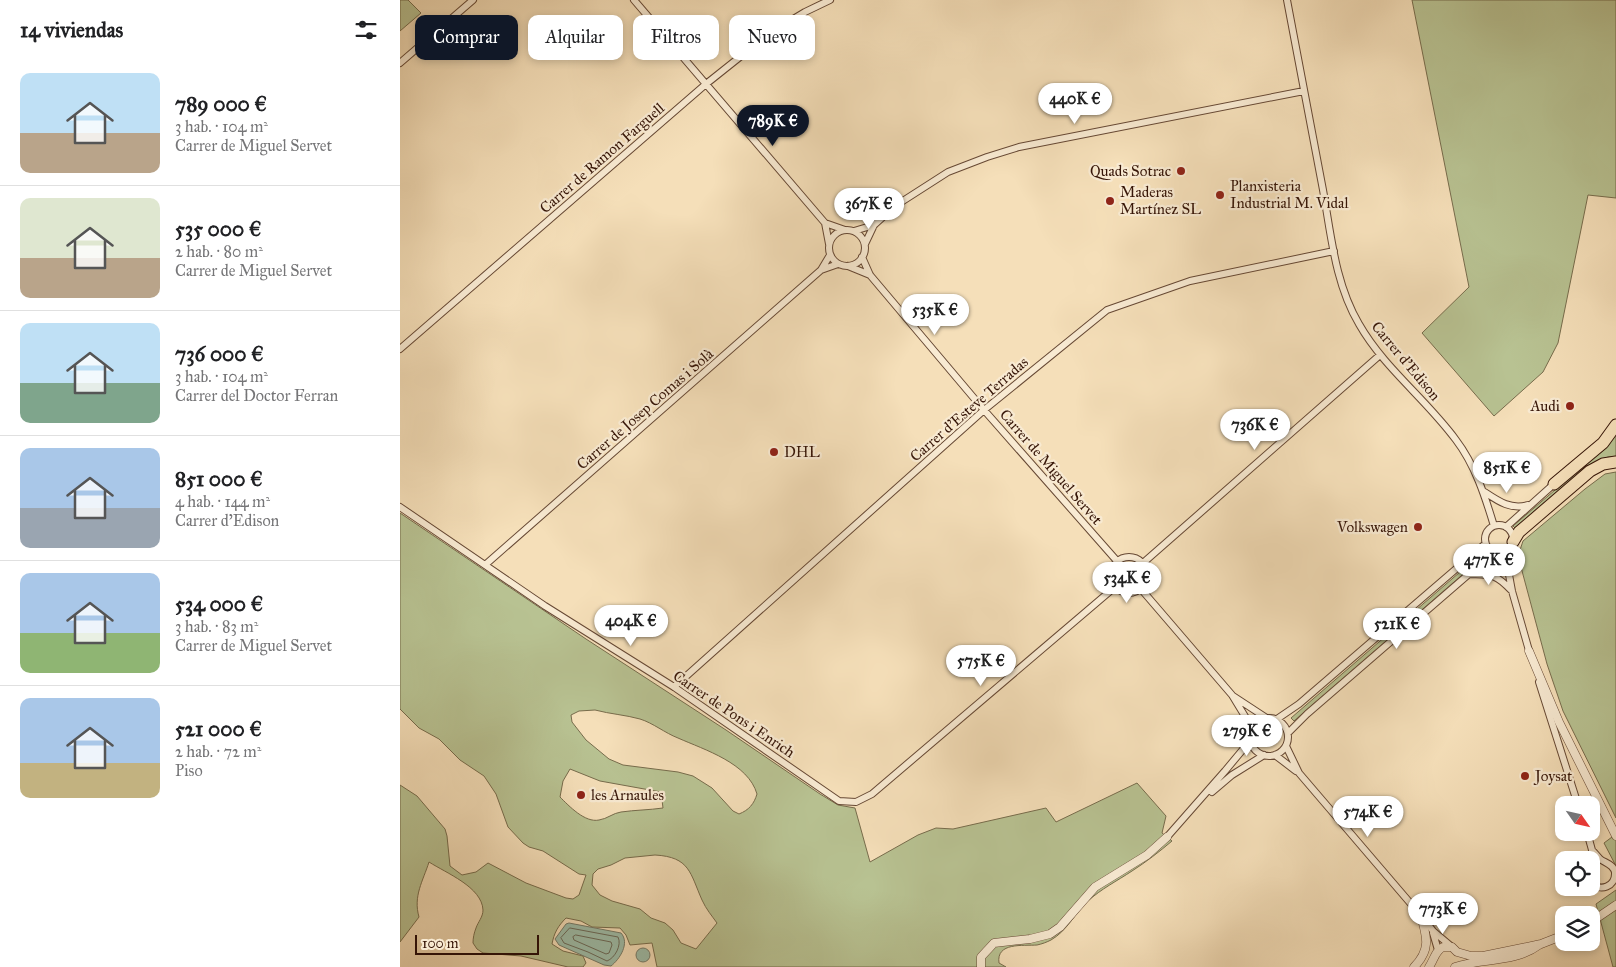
<!DOCTYPE html>
<html lang="es">
<head>
<meta charset="utf-8">
<style>
	:root { --surface:#fff; --page:#f6f6f6; --text:#202124; --muted:#757577; --line:#e0e0e0; --accent:#111827 }
	body { margin:0; font-family:"IM FELL Great Primer",serif; background:var(--page); color:var(--text); height:100vh; display:flex; flex-direction:column; font-size:19px; white-space:nowrap }
	* { box-sizing:border-box; margin:0 }
	p { font-size:16px; color:var(--muted) }
	.icon { flex:none; width:28px; height:28px; fill:none; stroke:currentColor; stroke-width:2; stroke-linecap:round; stroke-linejoin:round }
	.map { position:relative; flex:1; overflow:hidden }
	.sheet { display:flex; flex-direction:column; background:var(--surface); width:400px }
	.sheet>* { flex:none }
	.banner { position:absolute; left:15px; top:15px; width:475px; height:45px; display:flex; gap:10px }
	.needle { width:32px; rotate:124deg }
	.buttons { position:absolute; left:1155px; top:796px; display:grid; gap:10px }
	.buttons a { display:grid; place-items:center; width:45px; height:45px; border-radius:10px; background:var(--surface); box-shadow:0 2px 8px #0003; font-size:25px }
	.scale { position:absolute; left:15px; bottom:12px; width:124px; box-sizing:border-box; padding-left:5px; border:2px solid #361507; border-top:0; font-size:14px; line-height:18px; white-space:nowrap; color:#361507; -webkit-text-stroke:4px #f8ead2; paint-order:stroke }
	.price { position:absolute; translate:-50% -42px; padding:0 11px; border-radius:18px; background:#fff; color:#222; font-size:16px; line-height:32px; filter:drop-shadow(0 1px 2px #0008) }
	.price::after { content:''; position:absolute; left:50%; top:30px; width:15px; height:11px; margin-left:-8px; background:inherit; clip-path:polygon(0 0,100% 0,50% 100%) }
	.price.active { background:var(--accent); color:#fff }
	ul { padding:0; list-style:none }
	li { display:flex; align-items:center; gap:15px; height:125px; padding:0 20px }
	li+li { border-top:1px solid var(--line) }
	li span { display:grid; place-items:center; flex:none; width:140px; height:100px; border-radius:10px; color:#555 }
	li>.icon { margin-inline-start:auto }
	span .icon { width:60px; height:60px; fill:#fffc; stroke-width:1 }
	li b { font-size:21px }
	h2 { display:flex; justify-content:space-between; align-items:center; height:60px; padding:0 20px; font-size:21px }
	.pill { padding:0 18px; border-radius:10px; background:var(--surface); box-shadow:0 2px 8px #0003; font-size:18px; line-height:45px }
	.pill.active { background:var(--accent); color:#fff }
	main { display:flex; flex:1; min-height:0 }
	.map>svg:first-child { display:block }
	.green { fill:#b8c292; stroke:#776c4c; fill-rule:evenodd }
	.water { fill:#9dbda9; stroke:#747a68 }
	.lines { fill:none; stroke-linecap:round; stroke-linejoin:round }
	.shore { stroke:#6a6958; stroke-width:1 }
	.minor-casing { stroke:#664834; stroke-width:8 }
	.tertiary-casing { stroke:#664834; stroke-width:9 }
	.trunk-casing { stroke:#361507; stroke-width:13 }
	.minor { stroke:#f8ead2; stroke-width:6 }
	.tertiary { stroke:#f8ead2; stroke-width:8 }
	.trunk { stroke:#f5dfb9; stroke-width:11 }
	.poi-dot { fill:#8f2418; stroke:#f8ead2; stroke-width:2 }
	.labels { text-anchor:middle; stroke-width:4.5; stroke-linejoin:round; paint-order:stroke }
	.street-label { font-size:15px; fill:#361507; stroke:#f8ead2 }
	.poi-label { font-size:15px; fill:#361507; stroke:#f8ead2; text-anchor:start }
</style>
</head>
<body>
<main>
<section class="sheet">
<h2>14 viviendas<svg class="icon" aria-label="filters" viewBox="0 0 24 24"><path d="M4 7h16M4 17h16"/><circle cx="9" cy="7" r="2"/><circle cx="15" cy="17" r="2"/></svg></h2>
<ul>
<li><span style="background:linear-gradient(#bfe0f5 60%,#b9a48a 0)"><svg class="icon" aria-label="home" viewBox="0 0 24 24"><path d="M3 11l9-7 9 7M6 9v11h12V9"/></svg></span><div><b>789 000 €</b><p>3 hab. · 104 m²</p><p>Carrer de Miguel Servet</p></div></li>
<li><span style="background:linear-gradient(#dfe7d0 60%,#b9a48a 0)"><svg class="icon" aria-label="home" viewBox="0 0 24 24"><path d="M3 11l9-7 9 7M6 9v11h12V9"/></svg></span><div><b>535 000 €</b><p>2 hab. · 80 m²</p><p>Carrer de Miguel Servet</p></div></li>
<li><span style="background:linear-gradient(#bfe0f5 60%,#7fa58c 0)"><svg class="icon" aria-label="home" viewBox="0 0 24 24"><path d="M3 11l9-7 9 7M6 9v11h12V9"/></svg></span><div><b>736 000 €</b><p>3 hab. · 104 m²</p><p>Carrer del Doctor Ferran</p></div></li>
<li><span style="background:linear-gradient(#a9c7e8 60%,#9aa5b1 0)"><svg class="icon" aria-label="home" viewBox="0 0 24 24"><path d="M3 11l9-7 9 7M6 9v11h12V9"/></svg></span><div><b>851 000 €</b><p>4 hab. · 144 m²</p><p>Carrer d'Edison</p></div></li>
<li><span style="background:linear-gradient(#a9c7e8 60%,#8fb573 0)"><svg class="icon" aria-label="home" viewBox="0 0 24 24"><path d="M3 11l9-7 9 7M6 9v11h12V9"/></svg></span><div><b>534 000 €</b><p>3 hab. · 83 m²</p><p>Carrer de Miguel Servet</p></div></li>
<li><span style="background:linear-gradient(#a9c7e8 65%,#c2b280 0)"><svg class="icon" aria-label="home" viewBox="0 0 24 24"><path d="M3 11l9-7 9 7M6 9v11h12V9"/></svg></span><div><b>521 000 €</b><p>2 hab. · 72 m²</p><p>Piso</p></div></li>
</ul>
</section>
<div class="map">
<svg width="1216" height="967" viewBox="0 0 1216 967">
	<rect width="100%" height="100%" fill="#f5dfb9"/>
	<filter id="stains"><feTurbulence type="fractalNoise" baseFrequency=".004" numOctaves="4"/><feColorMatrix values="0 0 0 0 .2 0 0 0 0 .09 0 0 0 0 .02 0 0 0 .5 -.17"/></filter>
	<radialGradient id="worn" r=".72"><stop offset=".6" stop-color="#630" stop-opacity="0"/><stop offset="1" stop-color="#630" stop-opacity=".3"/></radialGradient>
	<path class="green" d="M 0,0 L 8,0 L 21,13 L 0,31 Z
		M 1012,0 L 1216,0 L 1216,198 L 1188,195 L 1158,343 L 1143,372 L 1094,416 L 1022,333 L 1069,287 Z
		M 1216,432 L 1216,457 L 1208,457 L 1199,461 L 1116,529 L 1113,526 L 1176,472 Z
		M 1216,472 L 1216,818 L 1163,711 L 1147,664 L 1118,556 L 1123,541 L 1185,489 L 1205,474 Z
		M 0,513 L 186,639 L 326,730 L 420,794 L 438,805 L 455,808 L 470,862 L 518,835 L 536,828 L 553,829 L 646,808 L 656,822 L 737,783 L 766,816 L 762,833 L 772,841 C 759,852 746,862 732,871 C 717,881 701,889 688,901 C 675,913 667,931 651,940 C 647,942 642,944 637,945 C 623,946 596,942 599,963 L 606,967 L 257,967 L 252,943 L 230,945 L 226,935 L 220,928 L 192,927 L 181,921 L 166,918 C 158,926 154,933 152,944 L 163,951 L 183,956 L 186,963 L 183,967 L 168,967 L 121,956 L 83,953 L 77,949 L 73,943 C 73,938 74,933 76,928 C 78,922 83,917 83,910 C 82,887 46,873 29,862 C 23,881 13,896 19,917 L 0,942 L 0,785 L 17,796 L 45,829 L 47,836 L 50,866 L 62,875 L 76,872 L 88,863 L 126,883 L 166,898 L 173,899 L 179,895 L 186,875 L 179,874 L 143,851 L 129,847 L 123,843 L 108,827 L 96,794 L 84,776 L 60,760 L 39,739 L 19,728 L 0,709 ZM 195,710 C 210,714 226,715 240,719 C 253,723 265,733 278,738 C 305,750 348,763 357,794 C 354,804 349,810 339,814 L 333,811 L 312,788 L 293,776 L 278,772 L 223,765 L 209,759 L 186,740 L 172,722 L 171,715 L 179,711 ZM 170,769 L 200,781 L 261,792 L 263,808 C 249,810 235,810 221,812 C 213,813 207,819 199,820 C 185,823 169,806 160,797 L 163,781 ZM 255,855 C 290,857 290,873 302,900 C 306,909 312,916 317,923 L 296,949 L 281,943 L 273,930 L 265,923 L 251,918 L 240,909 L 212,901 L 200,895 L 192,885 L 193,874 L 198,869 L 211,865 L 225,858 Z
		M 1082,553 L 1084,556 L 894,721 L 891,718 Z
		M 1216,834 L 1216,866 L 1204,843 Z
		M 1216,890 L 1216,967 L 1213,967 L 1196,904 Z"/>
	<path class="water" d="M 169,923 L 221,933 C 230,943 220,959 211,966 L 204,965 L 159,945 L 155,939 L 166,924 Z
		M236 955a7 7 0 1 1 14 0a7 7 0 1 1-14 0Z"/>
	<g class="lines">
		<path class="shore" d="M 170,928 L 218,937 C 222,945 215,958 207,961 L 188,952 L 164,943 L 161,938 Z
			M 176,935 L 211,942 L 212,945 L 209,953 L 206,954 L 174,940 L 173,937 Z"/>
		<g class="minor-casing">
			<path id="minor" d="M 234,0 L 425,223 L 429,244
				M 887,0 C 899,63 911,126 923,190 C 931,234 935,284 959,324 C 984,368 1026,399 1056,440 C 1075,465 1085,496 1094,526
				M 0,63 L 73,0
				M 425,223 L 445,230
				M429 248a18 18 0 1 1 36 0a18 18 0 1 1-36 0Z
				M 454,231 L 474,225
				M 465,244 L 474,225 L 495,206 L 548,172 L 587,157 L 619,147 L 904,91
				M 462,257 L 470,275 L 584,410 L 717,561
				M 448,266 L 470,275
				M 421,270 L 438,264
				M 0,349 L 306,84 L 370,33 L 405,12 L 430,0
				M 1083,491 C 1098,501 1110,510 1128,505
				M 0,507 L 145,606 L 274,687 L 439,801 L 456,802 L 472,794 L 715,587
				M1085 539a14 14 0 1 1 28 0a14 14 0 1 1-28 0Z
				M 1106,527 L 1154,484
				M 1105,553 L 1112,591 L 1130,654
				M711 575a18 18 0 1 1 36 0a18 18 0 1 1-36 0Z
				M 743,563 L 980,355
				M 85,565 L 421,270 L 430,255
				M 1069,574 C 1091,575 1095,573 1111,590
				M 741,589 L 832,695 L 846,718 L 850,731
				M 1139,682 L 1178,805
				M 274,687 L 584,410 L 707,310 L 790,281 L 934,251
				M 833,696 L 865,717
				M850 737a19 19 0 1 1 38 0a19 19 0 1 1-38 0Z
				M 877,719 L 899,704 L 1085,544
				M 888,733 L 907,714 L 1069,574 L 1092,552
				M 886,746 L 899,773 L 1023,918 L 1033,931 L 1052,947
				M 875,755 L 896,771
				M 812,792 L 832,775 L 864,755
				M 1187,832 L 1192,850
				M 767,837 L 825,771 L 850,741
				M 1191,865 L 1192,850 C 1195,853 1197,856 1200,859 C 1205,863 1213,864 1215,872 C 1216,887 1200,892 1191,883
				M 1033,933 L 1038,950"/>
		</g>
		<g class="tertiary-casing">
			<path id="tertiary" d="M 1129,651 L 1159,722 L 1216,836
				M 1191,922 L 1216,905
				M 581,967 L 581,957 L 594,943 L 630,939 L 650,934 L 660,927 L 695,887 L 747,855 L 767,837
				M 1014,967 C 1031,950 1027,937 1021,916
				M 1029,967 C 1034,960 1035,951 1043,947 L 1052,947 L 1057,952 L 1071,956 L 1083,956 L 1141,944 L 1164,935
				M 1055,967 C 1083,958 1115,963 1139,945"/>
		</g>
		<g class="trunk-casing">
			<path id="trunk" d="M 1154,484 L 1203,443 L 1216,425
				M 1113,542 L 1119,532 L 1190,471 L 1203,464 L 1216,462"/>
		</g>
		<use href="#minor" class="minor"/>
		<use href="#tertiary" class="tertiary"/>
		<use href="#trunk" class="trunk"/>
	</g>
	<g class="poi-dot">
		<circle cx="781" cy="171" r="5"/>
		<circle cx="820" cy="195" r="5"/>
		<circle cx="710" cy="201" r="5"/>
		<circle cx="1170" cy="406" r="5"/>
		<circle cx="374" cy="452" r="5"/>
		<circle cx="1018" cy="527" r="5"/>
		<circle cx="1125" cy="776" r="5"/>
		<circle cx="181" cy="795" r="5"/>
	</g>
	<g class="labels">
		<g class="street-label">
			<text transform="translate(202 158) rotate(-41)" y="5">Carrer de Ramon Farguell</text>
			<text transform="translate(1006 361) rotate(50)" y="5">Carrer d'Edison</text>
			<text transform="translate(245 409) rotate(-41)" y="5">Carrer de Josep Comas i Solà</text>
			<text transform="translate(569 409) rotate(-41)" y="5">Carrer d'Esteve Terradas</text>
			<text transform="translate(651 467) rotate(49)" y="5">Carrer de Miguel Servet</text>
			<text transform="translate(334 714) rotate(34)" y="5">Carrer de Pons i Enrich</text>
		</g>
		<g class="poi-label">
			<text x="771" y="176" text-anchor="end">Quads Sotrac</text>
			<text x="830" y="191">Planxisteria<tspan x="830" dy="17">Industrial M. Vidal</tspan></text>
			<text x="720" y="197">Maderas<tspan x="720" dy="17">Martínez SL</tspan></text>
			<text x="1160" y="411" text-anchor="end">Audi</text>
			<text x="384" y="457">DHL</text>
			<text x="1008" y="532" text-anchor="end">Volkswagen</text>
			<text x="1135" y="781">Joysat</text>
			<text x="191" y="800">les Arnaules</text>
		</g>
	</g>
	<rect width="100%" height="100%" filter="url(#stains)"/>
	<rect width="100%" height="100%" fill="url(#worn)"/>
</svg>
<div class="buttons">
<a><svg class="needle" viewBox="-14 -14 28 28"><path d="M0-13l5 13h-10z" fill="#e53935"/><path d="M0 13l5-13h-10z" fill="#757577"/></svg></a>
<a><svg class="icon" aria-label="locate" viewBox="0 0 24 24"><circle cx="12" cy="12" r="6"/><path d="M12 2v4M12 18v4M2 12h4M18 12h4"/></svg></a>
<a><svg class="icon" aria-label="layers" viewBox="0 0 24 24"><path d="M12 4l9 5-9 5-9-5zM3 14l9 5 9-5"/></svg></a>
</div>
<div class="scale">100 m</div>
<b class="price" style="left:675px;top:125px">440K €</b>
<b class="price active" style="left:373px;top:147px">789K €</b>
<b class="price" style="left:469px;top:230px">367K €</b>
<b class="price" style="left:535px;top:336px">535K €</b>
<b class="price" style="left:855px;top:451px">736K €</b>
<b class="price" style="left:1107px;top:494px">851K €</b>
<b class="price" style="left:1089px;top:586px">477K €</b>
<b class="price" style="left:727px;top:604px">534K €</b>
<b class="price" style="left:231px;top:647px">404K €</b>
<b class="price" style="left:997px;top:650px">521K €</b>
<b class="price" style="left:581px;top:687px">575K €</b>
<b class="price" style="left:847px;top:757px">279K €</b>
<b class="price" style="left:968px;top:838px">574K €</b>
<b class="price" style="left:1043px;top:935px">773K €</b>
<div class="banner">
<a class="pill active">Comprar</a>
<a class="pill">Alquilar</a>
<a class="pill">Filtros</a>
<a class="pill">Nuevo</a>
</div>
</div>
</main>
</body>
</html>
